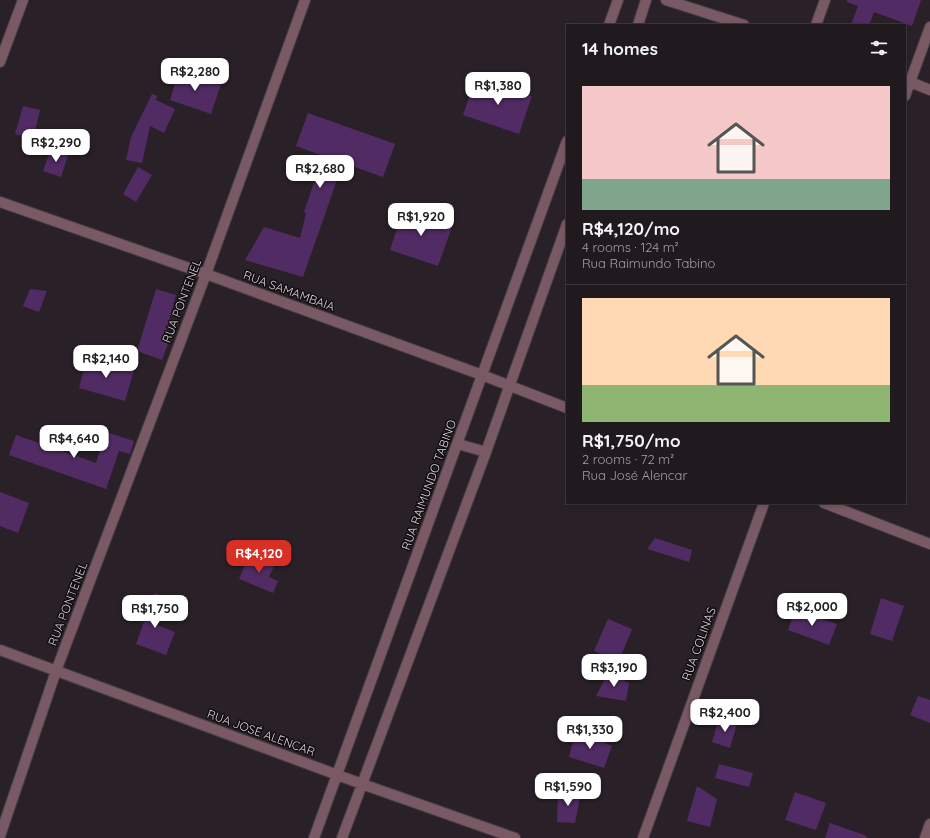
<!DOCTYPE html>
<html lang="en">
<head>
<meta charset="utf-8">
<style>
	:root { --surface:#20191e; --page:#2d262b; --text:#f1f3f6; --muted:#a2a0a4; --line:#3d383c; --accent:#d93025 }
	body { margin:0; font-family:Quicksand,sans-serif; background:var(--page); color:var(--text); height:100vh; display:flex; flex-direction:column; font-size:15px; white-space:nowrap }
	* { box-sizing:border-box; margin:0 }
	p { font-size:13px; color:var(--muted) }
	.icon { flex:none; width:22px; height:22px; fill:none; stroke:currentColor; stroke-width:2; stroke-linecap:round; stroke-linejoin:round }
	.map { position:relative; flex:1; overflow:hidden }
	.sheet { position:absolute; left:566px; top:24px; width:340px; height:480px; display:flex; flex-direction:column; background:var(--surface); border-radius:0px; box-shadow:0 2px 6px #0003,0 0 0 1px var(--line) }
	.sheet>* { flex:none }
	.price { position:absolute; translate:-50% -34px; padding:0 9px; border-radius:8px; background:#fff; color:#222; font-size:13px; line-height:26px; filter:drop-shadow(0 1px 2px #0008) }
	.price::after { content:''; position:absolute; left:50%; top:24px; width:12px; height:9px; margin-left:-6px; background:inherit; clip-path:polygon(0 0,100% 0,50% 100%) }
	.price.current { background:var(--accent); color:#fff }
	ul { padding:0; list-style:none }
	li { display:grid; align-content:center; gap:8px; height:212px; padding:0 16px }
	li+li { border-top:1px solid var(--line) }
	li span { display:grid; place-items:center; height:124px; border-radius:0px; color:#555 }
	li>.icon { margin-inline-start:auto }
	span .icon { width:72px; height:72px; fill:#fffc; stroke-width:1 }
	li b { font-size:17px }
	h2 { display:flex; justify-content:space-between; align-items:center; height:48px; padding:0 16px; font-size:17px }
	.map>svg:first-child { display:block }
	.building { fill:#512b63 }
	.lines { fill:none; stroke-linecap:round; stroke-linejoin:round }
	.minor-casing { stroke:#473e45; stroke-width:12 }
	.minor { stroke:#795964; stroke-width:10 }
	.labels { text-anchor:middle; stroke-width:3; stroke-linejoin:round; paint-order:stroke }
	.street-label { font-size:12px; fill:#ddd7db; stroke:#100c0f }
</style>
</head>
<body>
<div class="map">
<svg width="930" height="838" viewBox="0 0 930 838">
	<rect width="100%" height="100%" fill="#2a2128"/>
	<path class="building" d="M 847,0 L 921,0 L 912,26 L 874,12 L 869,25 L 851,25 L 858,6 L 847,2 Z
		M 179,70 L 221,84 L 211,114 L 170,100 Z
		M 476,77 L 532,96 L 519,134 L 463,115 Z
		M 152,94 L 157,96 L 156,100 L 175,109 L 164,133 L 150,126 L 142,163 L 126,160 L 131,137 Z
		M 23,106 L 40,110 L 33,139 L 15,134 Z
		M 308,113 L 395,144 L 383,177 L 343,163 L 303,277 L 245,260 L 264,227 L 300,238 L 306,213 L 304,212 L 323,156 L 296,146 Z
		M 51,149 L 68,155 L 61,177 L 43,171 Z
		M 138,167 L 152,175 L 136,202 L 123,194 Z
		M 404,207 L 453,224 L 438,266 L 390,250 Z
		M 30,289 L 47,291 L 39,312 L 23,306 Z
		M 156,289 L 176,295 L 164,339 L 169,341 L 162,360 L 137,351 Z
		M 87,357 L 134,370 L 125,401 L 79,388 Z
		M 106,432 L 134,441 L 130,454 L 119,451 L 106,489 L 9,455 L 16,435 L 96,463 Z
		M 0,492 L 29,503 L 18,533 L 0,526 Z
		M 655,538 L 692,550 L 689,562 L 647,549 Z
		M 249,555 L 274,566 L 269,577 L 278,581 L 273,593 L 239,579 Z
		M 154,593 L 166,597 L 157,625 L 175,632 L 166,655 L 136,644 Z
		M 881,598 L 904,606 L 892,641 L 870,634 Z
		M 795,610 L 837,624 L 829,645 L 788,630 Z
		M 608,619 L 632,629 L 619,661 L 594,651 Z
		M 608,673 L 629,683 L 626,701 L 596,696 Z
		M 918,696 L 930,700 L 930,723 L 910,715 Z
		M 719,719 L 737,724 L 730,748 L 712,742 Z
		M 576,730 L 612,746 L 604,768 L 569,757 Z
		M 719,764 L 753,773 L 749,787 L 715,778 Z
		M 697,786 L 717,799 L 710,827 L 687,821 Z
		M 558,791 L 581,793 L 575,823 L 557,822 Z
		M 795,792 L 826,803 L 816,830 L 785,820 Z
		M 830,823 L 867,836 L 866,838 L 825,838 Z"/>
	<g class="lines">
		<g class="minor-casing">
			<path id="minor" d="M 666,0 L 744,25
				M 609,25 L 618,0
				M 638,25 L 646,0
				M 816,25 L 825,0
				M 0,62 L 23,0
				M 905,80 L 930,90
				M 905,96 L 930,27
				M 0,202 L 206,274 L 482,375 L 567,408
				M 458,444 L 486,452
				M 824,503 L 930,544
				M 0,650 L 362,784 L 515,838
				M 0,836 L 56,671 L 206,274 L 305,0
				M 314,838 L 567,141
				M 342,838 L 486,452 L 567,224
				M 643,838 L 764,503
				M 925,838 L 930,824"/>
		</g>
		<use href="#minor" class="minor"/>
	</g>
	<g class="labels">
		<g class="street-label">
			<text transform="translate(289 291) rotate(20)" y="4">RUA SAMAMBAIA</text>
			<text transform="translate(182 301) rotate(-69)" y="4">RUA PONTENEL</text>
			<text transform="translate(429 485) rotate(-70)" y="4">RUA RAIMUNDO TABINO</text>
			<text transform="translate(68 604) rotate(-69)" y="4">RUA PONTENEL</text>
			<text transform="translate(699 644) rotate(-70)" y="4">RUA COLINAS</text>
			<text transform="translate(261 733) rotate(20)" y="4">RUA JOSÉ ALENCAR</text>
		</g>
	</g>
</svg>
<b class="price" style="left:195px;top:92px">R$2,280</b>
<b class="price" style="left:498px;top:106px">R$1,380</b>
<b class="price" style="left:56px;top:163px">R$2,290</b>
<b class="price" style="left:320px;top:189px">R$2,680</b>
<b class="price" style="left:421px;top:237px">R$1,920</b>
<b class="price" style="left:106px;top:379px">R$2,140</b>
<b class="price" style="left:74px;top:459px">R$4,640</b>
<b class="price current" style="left:259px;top:574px">R$4,120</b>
<b class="price" style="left:812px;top:627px">R$2,000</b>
<b class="price" style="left:155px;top:629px">R$1,750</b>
<b class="price" style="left:614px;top:688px">R$3,190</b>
<b class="price" style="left:725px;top:733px">R$2,400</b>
<b class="price" style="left:590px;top:750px">R$1,330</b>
<b class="price" style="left:568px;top:807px">R$1,590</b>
<section class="sheet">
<h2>14 homes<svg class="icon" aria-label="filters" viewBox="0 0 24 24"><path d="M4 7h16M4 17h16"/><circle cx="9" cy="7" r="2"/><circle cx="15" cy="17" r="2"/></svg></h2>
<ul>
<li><span style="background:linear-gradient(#f6c9c9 75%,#7fa58c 0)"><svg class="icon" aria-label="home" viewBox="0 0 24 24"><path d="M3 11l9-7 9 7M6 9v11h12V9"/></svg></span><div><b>R$4,120/mo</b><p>4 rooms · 124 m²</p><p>Rua Raimundo Tabino</p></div></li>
<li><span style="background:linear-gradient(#ffd9b3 70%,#8fb573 0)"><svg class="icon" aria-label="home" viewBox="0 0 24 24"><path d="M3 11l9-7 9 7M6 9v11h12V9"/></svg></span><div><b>R$1,750/mo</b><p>2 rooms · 72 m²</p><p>Rua José Alencar</p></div></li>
</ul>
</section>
</div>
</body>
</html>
